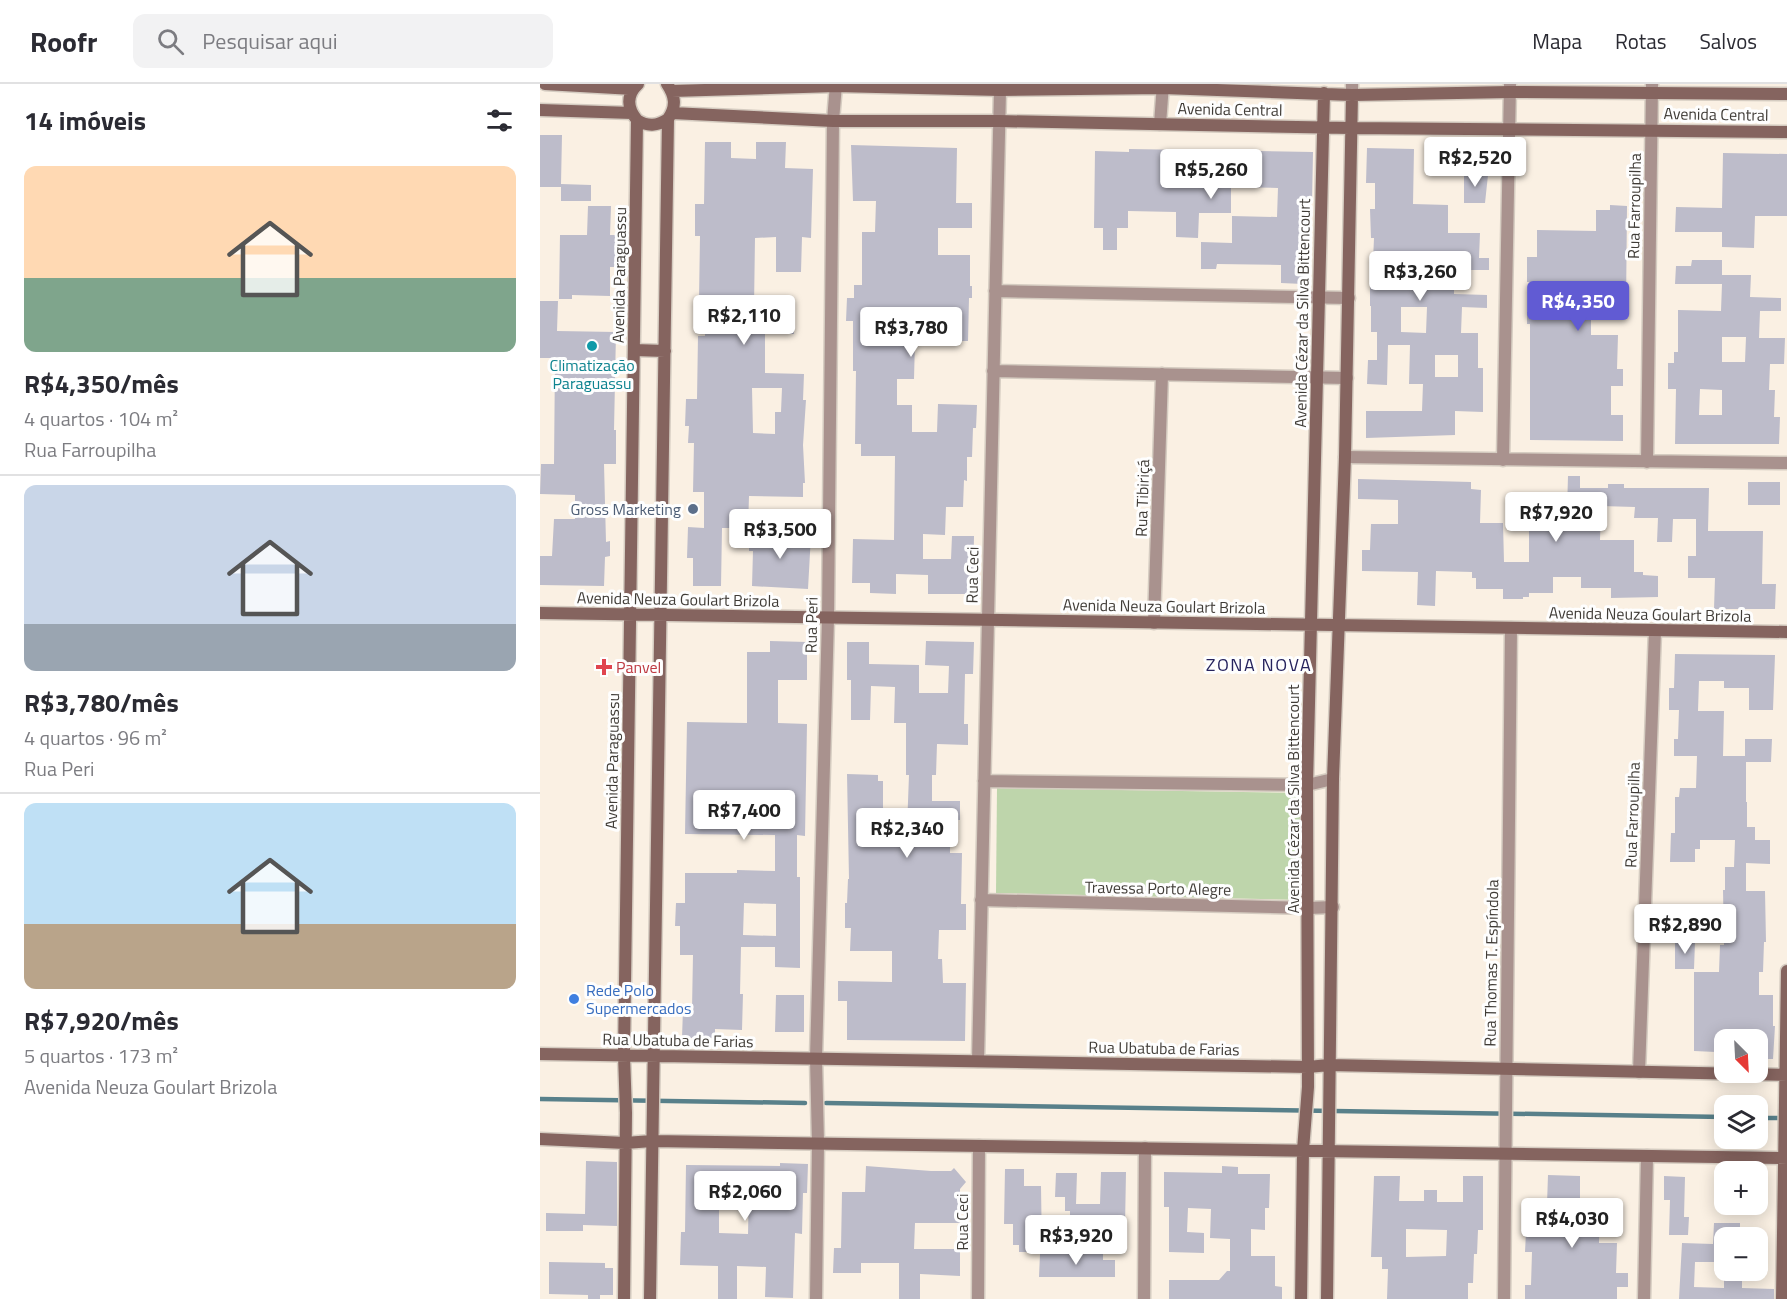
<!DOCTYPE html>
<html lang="pt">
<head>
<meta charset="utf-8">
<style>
	:root { --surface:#fff; --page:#f2f2f3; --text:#2b2b33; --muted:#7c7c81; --line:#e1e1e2; --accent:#615bd3 }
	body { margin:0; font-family:"Titillium Web",sans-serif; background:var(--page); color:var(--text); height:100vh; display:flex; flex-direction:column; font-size:22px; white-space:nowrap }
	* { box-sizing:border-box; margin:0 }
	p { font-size:20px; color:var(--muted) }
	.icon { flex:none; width:33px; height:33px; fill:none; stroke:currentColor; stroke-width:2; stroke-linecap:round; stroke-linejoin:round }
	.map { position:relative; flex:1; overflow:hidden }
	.details { display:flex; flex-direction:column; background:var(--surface); width:540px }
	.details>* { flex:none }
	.needle { width:39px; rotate:156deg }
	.fabs { position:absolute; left:1174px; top:945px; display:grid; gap:12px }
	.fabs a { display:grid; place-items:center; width:54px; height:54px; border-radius:12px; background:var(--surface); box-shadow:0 3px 15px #0003; font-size:30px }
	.price { position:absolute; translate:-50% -51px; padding:0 14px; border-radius:6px; background:#fff; color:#222; font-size:20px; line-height:39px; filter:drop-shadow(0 2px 3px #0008) }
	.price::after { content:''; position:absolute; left:50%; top:36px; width:18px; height:14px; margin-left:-9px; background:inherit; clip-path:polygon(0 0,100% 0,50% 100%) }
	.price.on { background:var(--accent); color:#fff }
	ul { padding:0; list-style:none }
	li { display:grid; align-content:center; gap:12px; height:318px; padding:0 24px }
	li+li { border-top:2px solid var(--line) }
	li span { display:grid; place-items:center; height:186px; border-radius:12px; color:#555 }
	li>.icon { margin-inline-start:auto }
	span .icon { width:108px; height:108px; fill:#fffc; stroke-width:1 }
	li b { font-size:26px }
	h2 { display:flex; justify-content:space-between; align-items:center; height:72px; padding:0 24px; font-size:26px }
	header { display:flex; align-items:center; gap:36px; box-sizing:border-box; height:84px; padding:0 30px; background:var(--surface); border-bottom:2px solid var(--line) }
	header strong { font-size:28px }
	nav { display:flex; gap:33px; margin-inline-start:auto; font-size:21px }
	.search { width:420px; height:54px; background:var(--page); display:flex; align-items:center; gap:15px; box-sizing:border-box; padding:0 21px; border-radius:12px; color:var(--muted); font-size:22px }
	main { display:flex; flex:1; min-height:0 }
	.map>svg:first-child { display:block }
	.green { fill:#bed5ab }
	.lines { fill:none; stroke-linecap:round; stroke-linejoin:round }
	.stream { stroke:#58808a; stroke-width:4.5 }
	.building { fill:#bdbcca; fill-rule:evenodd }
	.street-casing { stroke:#d5ccc1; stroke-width:15 }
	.secondary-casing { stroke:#d5ccc1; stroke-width:15 }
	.street { stroke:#a9928e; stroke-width:12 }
	.secondary { stroke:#85645f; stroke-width:12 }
	.culture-dot { fill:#0f9aa8; stroke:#fefefe; stroke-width:2 }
	.service-dot { fill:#5c6f8a; stroke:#fefefe; stroke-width:2 }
	.health-dot { fill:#e0444e; stroke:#fefefe; stroke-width:2 }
	.shop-dot { fill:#3f7fe0; stroke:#fefefe; stroke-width:2 }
	.labels { text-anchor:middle; stroke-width:6; stroke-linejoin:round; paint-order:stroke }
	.street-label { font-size:16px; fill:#403c37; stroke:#fefefe }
	.culture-label { font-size:16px; fill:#0d838f; stroke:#fefefe }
	.service-label { font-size:16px; fill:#4e5e75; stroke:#fefefe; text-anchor:end }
	.health-label { font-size:16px; fill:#be3a42; stroke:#fefefe; text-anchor:start }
	.shop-label { font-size:16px; fill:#366cbe; stroke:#fefefe; text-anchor:start }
	.neighbourhood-label { font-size:18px; letter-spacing:1.5px; fill:#26235d; stroke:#fefefe }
</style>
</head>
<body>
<header>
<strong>Roofr</strong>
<div class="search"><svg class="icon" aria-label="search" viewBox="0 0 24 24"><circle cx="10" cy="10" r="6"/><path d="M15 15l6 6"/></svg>Pesquisar aqui</div>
<nav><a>Mapa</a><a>Rotas</a><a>Salvos</a></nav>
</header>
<main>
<section class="details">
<h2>14 imóveis<svg class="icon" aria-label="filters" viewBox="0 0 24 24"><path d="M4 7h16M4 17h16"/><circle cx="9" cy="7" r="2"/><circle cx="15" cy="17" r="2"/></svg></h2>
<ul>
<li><span style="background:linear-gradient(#ffd9b3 60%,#7fa58c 0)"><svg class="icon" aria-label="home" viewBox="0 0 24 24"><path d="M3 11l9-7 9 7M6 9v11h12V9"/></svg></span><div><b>R$4,350/mês</b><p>4 quartos · 104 m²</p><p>Rua Farroupilha</p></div></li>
<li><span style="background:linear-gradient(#c9d6e8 75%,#9aa5b1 0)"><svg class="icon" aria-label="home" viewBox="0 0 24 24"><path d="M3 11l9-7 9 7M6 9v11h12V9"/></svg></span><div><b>R$3,780/mês</b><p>4 quartos · 96 m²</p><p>Rua Peri</p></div></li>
<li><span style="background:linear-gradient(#bfe0f5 65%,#b9a48a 0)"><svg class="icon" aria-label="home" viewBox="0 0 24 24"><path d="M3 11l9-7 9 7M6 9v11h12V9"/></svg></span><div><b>R$7,920/mês</b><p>5 quartos · 173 m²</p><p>Avenida Neuza Goulart Brizola</p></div></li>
</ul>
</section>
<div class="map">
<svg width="1247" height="1215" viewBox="0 0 1247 1215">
	<rect width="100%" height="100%" fill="#faf0e3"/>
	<path class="green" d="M 457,704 L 763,709 L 762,816 L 456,809 Z"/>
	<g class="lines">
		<path class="stream" d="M 0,1015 L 265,1019
			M 286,1019 L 1185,1033
			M 1218,1034 L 1244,1034"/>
	</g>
	<path class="building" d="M 0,51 L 22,51 L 21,100 L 51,101 L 51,117 L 21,117 L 21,103 L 0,103 Z
		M 165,58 L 191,58 L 191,74 L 216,75 L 216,58 L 246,58 L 245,84 L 273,85 L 271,154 L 262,153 L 261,188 L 236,188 L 236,153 L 215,154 L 214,223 L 254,224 L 254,250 L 225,250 L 225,289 L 264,290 L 263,316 L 266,316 L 263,361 L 265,399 L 263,399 L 263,413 L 209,412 L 208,444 L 182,444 L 181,502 L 153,502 L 153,474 L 147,474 L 148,443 L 164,444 L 164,408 L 153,408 L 154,359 L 148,359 L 149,342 L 145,342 L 146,315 L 157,315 L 158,252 L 165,252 L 165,216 L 159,216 L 160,152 L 155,152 L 155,120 L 164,120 ZM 212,304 L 242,304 L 241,328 L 235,328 L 235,350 L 213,349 Z
		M 311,61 L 417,64 L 416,119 L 432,119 L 432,144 L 398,144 L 398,171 L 430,171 L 430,202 L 432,202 L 432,214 L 429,214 L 428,257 L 375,257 L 374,295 L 357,295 L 357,321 L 372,321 L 372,348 L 397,348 L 398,320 L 437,321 L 436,344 L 433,344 L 432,373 L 427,373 L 427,397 L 424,396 L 423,423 L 406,423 L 405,451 L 383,450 L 383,475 L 411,475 L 412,452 L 434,452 L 433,510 L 388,510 L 388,491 L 356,490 L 356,510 L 330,509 L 330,499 L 312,499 L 313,455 L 354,456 L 355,372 L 321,372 L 321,360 L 315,360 L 316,287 L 313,287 L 313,237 L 306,237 L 307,214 L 314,214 L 314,201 L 322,201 L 322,148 L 335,148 L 336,117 L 313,117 Z
		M 827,64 L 874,65 L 873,120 L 908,121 L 908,149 L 940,149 L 939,174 L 949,174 L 949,186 L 914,186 L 914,210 L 947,211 L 947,224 L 922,223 L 921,249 L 938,249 L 938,284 L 943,284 L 943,328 L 915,327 L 915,351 L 826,354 L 826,327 L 882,327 L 883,300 L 869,300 L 870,261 L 848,261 L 847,301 L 827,300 L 828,276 L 837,276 L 837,248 L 831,248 L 831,222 L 830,222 L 830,177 L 833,177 L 834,154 L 831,154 L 830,125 L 835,125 L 835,99 L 826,99 ZM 861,223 L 887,223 L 886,249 L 861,248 ZM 895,271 L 918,271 L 918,293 L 895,293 Z
		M 589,65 L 773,68 L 772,120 L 767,120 L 766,155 L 764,155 L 763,200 L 741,199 L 741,181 L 677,180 L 676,185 L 661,185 L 661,158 L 692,159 L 692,132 L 737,133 L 738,104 L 691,103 L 691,129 L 659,129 L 658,154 L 636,153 L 636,128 L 588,127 L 588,144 L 577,144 L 577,166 L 563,166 L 563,144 L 554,144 L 555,67 L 589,68 Z
		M 1183,69 L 1247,70 L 1247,132 L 1215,132 L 1214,164 L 1182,163 L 1182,148 L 1135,148 L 1136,123 L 1182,124 Z
		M 924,90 L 948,91 L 945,119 L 924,119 Z
		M 1070,121 L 1087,122 L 1086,224 L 1051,224 L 1051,251 L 1078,251 L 1077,285 L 1083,285 L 1083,302 L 1071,302 L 1071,331 L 1083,331 L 1083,357 L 990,356 L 990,240 L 987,240 L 987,228 L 1011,229 L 1011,224 L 1016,224 L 1016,198 L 987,198 L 987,173 L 997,173 L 997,146 L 1056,147 L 1056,126 L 1070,126 Z
		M 48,122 L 71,122 L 70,151 L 76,151 L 76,183 L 70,183 L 70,212 L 32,211 L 32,215 L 19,215 L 20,151 L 47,151 Z
		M 1152,176 L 1182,176 L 1182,191 L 1211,191 L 1210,213 L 1241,214 L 1241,227 L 1220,227 L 1219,254 L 1245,254 L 1244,280 L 1230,280 L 1229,306 L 1235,306 L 1234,333 L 1240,333 L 1239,360 L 1135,360 L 1136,305 L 1128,305 L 1128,279 L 1134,279 L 1134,268 L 1138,268 L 1138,226 L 1181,227 L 1182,200 L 1135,200 L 1136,182 L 1151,182 ZM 1182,253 L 1206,253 L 1205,278 L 1182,278 ZM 1160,305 L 1182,306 L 1182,331 L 1159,331 Z
		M 0,217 L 18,217 L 17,247 L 76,248 L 74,346 L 76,346 L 76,380 L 64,380 L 66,458 L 70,457 L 70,472 L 65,473 L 64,502 L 0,501 L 0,472 L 12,472 L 14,435 L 35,435 L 35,411 L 0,410 L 1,380 L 14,380 L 15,274 L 0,274 Z
		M 1028,392 L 1040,392 L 1040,404 L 1068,404 L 1068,400 L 1084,400 L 1084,404 L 1169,404 L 1168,447 L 1223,447 L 1222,500 L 1236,500 L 1235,525 L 1174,525 L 1175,494 L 1148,494 L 1148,472 L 1156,472 L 1156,435 L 1133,435 L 1132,458 L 1117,458 L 1118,434 L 1094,434 L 1095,423 L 1061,422 L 1060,456 L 1094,456 L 1094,488 L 1103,488 L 1103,491 L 1118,492 L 1118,513 L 1071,514 L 1071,504 L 1041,504 L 1041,493 L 1013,493 L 1013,509 L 989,509 L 989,513 L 983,513 L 983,515 L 963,515 L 963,505 L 936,505 L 936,494 L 932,494 L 932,488 L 896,487 L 895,522 L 877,521 L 878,488 L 822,487 L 822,466 L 830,466 L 831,440 L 858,440 L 858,416 L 818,415 L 818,395 L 931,398 L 931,405 L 941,406 L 940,439 L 963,439 L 964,478 L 989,478 L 989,427 L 1027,427 Z
		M 1208,398 L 1240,398 L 1240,421 L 1208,421 Z
		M 209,448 L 271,451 L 268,505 L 212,502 L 213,467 L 209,467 Z
		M 230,557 L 267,558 L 267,596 L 238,596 L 238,639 L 267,640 L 265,752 L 257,751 L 257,793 L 260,793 L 260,884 L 235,883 L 235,863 L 201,863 L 200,910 L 203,910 L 202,946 L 175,945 L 175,954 L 142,954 L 143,925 L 152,925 L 153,871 L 140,871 L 140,842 L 135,842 L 136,819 L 145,819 L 145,789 L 197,789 L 197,786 L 235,787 L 235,751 L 145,750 L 147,638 L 207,639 L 207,568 L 230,568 ZM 204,819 L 236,820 L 236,852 L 203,851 Z
		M 386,557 L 434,558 L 433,590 L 425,590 L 424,640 L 428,640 L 428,661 L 397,660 L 396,691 L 392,691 L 392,717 L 420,717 L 420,736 L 410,736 L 410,769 L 422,769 L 421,820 L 426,820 L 426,846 L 399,846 L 398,875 L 402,875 L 403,899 L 426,899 L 425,957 L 307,956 L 307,917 L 298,917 L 298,897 L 352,898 L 352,867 L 310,867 L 311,844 L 305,844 L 305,819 L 307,819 L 308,795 L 309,795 L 307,690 L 338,691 L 338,697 L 343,697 L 343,743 L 367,744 L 369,691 L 366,691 L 366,639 L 354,639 L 355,603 L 331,602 L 330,636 L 311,636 L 311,596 L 307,596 L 307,558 L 329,558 L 329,580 L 379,581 L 379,609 L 408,609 L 409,582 L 385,581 Z
		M 1135,570 L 1235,571 L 1233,626 L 1209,626 L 1209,604 L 1184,604 L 1184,597 L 1159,597 L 1158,627 L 1184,627 L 1183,672 L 1205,672 L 1205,655 L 1232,655 L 1231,678 L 1206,678 L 1206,718 L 1207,718 L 1207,743 L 1215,743 L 1215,756 L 1230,756 L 1230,780 L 1206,779 L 1206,807 L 1225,807 L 1226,858 L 1224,858 L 1223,888 L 1219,888 L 1219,911 L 1233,911 L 1233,942 L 1235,942 L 1233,975 L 1218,975 L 1218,956 L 1204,956 L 1204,951 L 1176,951 L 1176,968 L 1154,967 L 1154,888 L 1179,888 L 1180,861 L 1184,861 L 1183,806 L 1185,806 L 1185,783 L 1194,783 L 1195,756 L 1160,756 L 1160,765 L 1155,765 L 1155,778 L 1130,778 L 1131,749 L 1135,749 L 1135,713 L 1139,713 L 1140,704 L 1156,704 L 1157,672 L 1134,672 L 1134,655 L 1138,655 L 1139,626 L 1129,626 L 1129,604 L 1134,604 Z
		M 1135,857 L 1155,858 L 1154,885 L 1135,885 Z
		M 236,911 L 264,911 L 264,948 L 235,948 Z
		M 46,1077 L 77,1078 L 77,1142 L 43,1141 L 43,1147 L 6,1147 L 6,1129 L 45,1130 Z
		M 240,1079 L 268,1080 L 267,1109 L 263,1109 L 262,1150 L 255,1149 L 253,1214 L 225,1213 L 226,1183 L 197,1182 L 197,1215 L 178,1215 L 178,1182 L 140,1181 L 141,1148 L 145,1148 L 146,1081 L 240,1082 ZM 179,1104 L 209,1105 L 208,1150 L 179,1149 Z
		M 326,1082 L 391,1087 L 411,1087 L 414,1084 L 426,1098 L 420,1105 L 420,1139 L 375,1139 L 374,1165 L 420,1165 L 420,1192 L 380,1190 L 380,1215 L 359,1215 L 359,1179 L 321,1179 L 321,1189 L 293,1189 L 294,1164 L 301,1164 L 302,1108 L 325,1108 Z
		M 682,1082 L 698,1083 L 698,1090 L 730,1090 L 729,1124 L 725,1124 L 725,1146 L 711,1145 L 711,1172 L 735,1172 L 735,1202 L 742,1203 L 742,1215 L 629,1215 L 629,1196 L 679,1196 L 687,1187 L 690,1187 L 690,1155 L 670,1154 L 671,1125 L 648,1124 L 647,1148 L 664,1149 L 664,1169 L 629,1168 L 629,1123 L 624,1123 L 624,1088 L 682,1089 Z
		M 465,1085 L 484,1085 L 484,1102 L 501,1102 L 502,1168 L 479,1168 L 479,1161 L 473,1161 L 473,1140 L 464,1140 Z
		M 561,1088 L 586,1088 L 585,1142 L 536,1142 L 536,1133 L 530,1132 L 530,1127 L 525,1127 L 525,1113 L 515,1113 L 516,1089 L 537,1089 L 536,1120 L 560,1120 Z
		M 1008,1091 L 1040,1092 L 1040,1118 L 1060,1119 L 1059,1159 L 1077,1159 L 1076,1189 L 1088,1189 L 1088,1203 L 1077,1203 L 1077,1215 L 985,1215 L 985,1201 L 991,1201 L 992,1168 L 985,1168 L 986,1148 L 1006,1149 Z
		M 834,1092 L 860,1092 L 859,1117 L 884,1117 L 884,1106 L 897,1106 L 897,1118 L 923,1118 L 923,1092 L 943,1092 L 943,1146 L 938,1146 L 937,1170 L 934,1170 L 933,1199 L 928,1199 L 928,1215 L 847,1215 L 848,1185 L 842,1185 L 842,1173 L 831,1173 ZM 866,1145 L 907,1146 L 906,1172 L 866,1173 Z
		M 1124,1092 L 1145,1093 L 1144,1133 L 1149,1133 L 1148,1151 L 1129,1151 L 1130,1116 L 1124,1116 Z
		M 1174,1139 L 1200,1139 L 1200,1154 L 1185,1154 L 1185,1178 L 1155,1178 L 1154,1203 L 1184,1204 L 1184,1186 L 1202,1186 L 1202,1204 L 1234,1205 L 1234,1215 L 1139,1215 L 1142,1159 L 1173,1160 Z
		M 500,1170 L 563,1170 L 563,1176 L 575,1176 L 575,1193 L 499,1193 Z
		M 9,1178 L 65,1179 L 65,1184 L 73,1184 L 73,1211 L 60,1211 L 60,1215 L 48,1215 L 48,1211 L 9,1210 Z"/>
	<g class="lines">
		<g class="street-casing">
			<path id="street" d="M 812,11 L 812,0
				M 620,40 L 623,0
				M 455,207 L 809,214
				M 453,287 L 807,294
				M 805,373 L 1247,379
				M 963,376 L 970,0
				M 1107,378 L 1112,0
				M 614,539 L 622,290
				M 444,697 L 767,701 L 793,695
				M 441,816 L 769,824 L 793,823
				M 438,977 L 460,6
				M 1099,988 L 1115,546
				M 276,1215 L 278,1059 L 276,974 L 288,534 L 293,37 L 296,0
				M 438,1215 L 439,1062
				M 604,1215 L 605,1064
				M 964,1215 L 971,544
				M 1104,1215 L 1107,1072"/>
		</g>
		<g class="secondary-casing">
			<path id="secondary" d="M 5,0 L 93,5
				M 132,7 L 296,2 L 460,6 L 623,4 L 812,11 L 970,8 L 1247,10
				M 0,26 L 92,29
				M 132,29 L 293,37 L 459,37 L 810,44 L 1247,48
				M 97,36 C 108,43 117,42 128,35
				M 94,266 L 125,267
				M 0,529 L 1247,548
				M 0,970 L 768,983 L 789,981 L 1247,991
				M 0,1055 L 85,1059 L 112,1057 L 1247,1074
				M 84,1215 L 86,1029 L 84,971 L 97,36 C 87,24 86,11 98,0
				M 110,1215 L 128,35 C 137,22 135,12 127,0
				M 761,1215 L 763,1066 L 768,1003 L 767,701 L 784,9
				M 787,1215 L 793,695 L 805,373 L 812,11
				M 1242,1215 L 1247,887"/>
		</g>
		<use href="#street" class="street"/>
		<use href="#secondary" class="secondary"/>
	</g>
	<circle class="culture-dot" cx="52" cy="262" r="6"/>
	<circle class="service-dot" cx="153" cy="425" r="6"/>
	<path class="health-dot" d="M61 574h6v6h6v6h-6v6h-6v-6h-6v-6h6z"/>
	<circle class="shop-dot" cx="34" cy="915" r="6"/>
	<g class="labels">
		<g class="street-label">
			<text transform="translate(690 25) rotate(1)" y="6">Avenida Central</text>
			<text transform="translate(1176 30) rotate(1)" y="6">Avenida Central</text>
			<text transform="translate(1094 122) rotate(-89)" y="6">Rua Farroupilha</text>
			<text transform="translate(79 191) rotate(-89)" y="6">Avenida Paraguassu</text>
			<text transform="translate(762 229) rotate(-89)" y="6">Avenida Cézar da Silva Bittencourt</text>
			<text transform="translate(602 414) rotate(-88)" y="6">Rua Tibiriçá</text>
			<text transform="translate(432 491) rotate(-89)" y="6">Rua Ceci</text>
			<text transform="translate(138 515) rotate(1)" y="6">Avenida Neuza Goulart Brizola</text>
			<text transform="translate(624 522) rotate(1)" y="6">Avenida Neuza Goulart Brizola</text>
			<text transform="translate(1110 530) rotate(1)" y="6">Avenida Neuza Goulart Brizola</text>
			<text transform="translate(271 541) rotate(-89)" y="6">Rua Peri</text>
			<text transform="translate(72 677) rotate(-89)" y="6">Avenida Paraguassu</text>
			<text transform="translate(753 715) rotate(-90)" y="6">Avenida Cézar da Silva Bittencourt</text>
			<text transform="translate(1092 731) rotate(-88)" y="6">Rua Farroupilha</text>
			<text transform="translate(618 804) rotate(1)" y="6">Travessa Porto Alegre</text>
			<text transform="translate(951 879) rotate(-89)" y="6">Rua Thomas T. Espíndola</text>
			<text transform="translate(138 956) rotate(1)" y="6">Rua Ubatuba de Farias</text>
			<text transform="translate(624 964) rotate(1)" y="6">Rua Ubatuba de Farias</text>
			<text transform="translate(422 1138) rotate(-90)" y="6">Rua Ceci</text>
		</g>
		<g class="culture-label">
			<text x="52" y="287">Climatização<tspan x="52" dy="18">Paraguassu</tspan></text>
		</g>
		<g class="service-label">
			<text x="141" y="431">Gross Marketing</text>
		</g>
		<g class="health-label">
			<text x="76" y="589">Panvel</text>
		</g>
		<g class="shop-label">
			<text x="46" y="912">Rede Polo<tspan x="46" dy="18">Supermercados</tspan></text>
		</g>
		<g class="neighbourhood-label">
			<text x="719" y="587">ZONA NOVA</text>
		</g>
	</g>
</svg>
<div class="fabs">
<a><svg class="needle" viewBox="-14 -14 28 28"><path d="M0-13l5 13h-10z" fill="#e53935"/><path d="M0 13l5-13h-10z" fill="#7c7c81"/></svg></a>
<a><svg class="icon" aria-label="layers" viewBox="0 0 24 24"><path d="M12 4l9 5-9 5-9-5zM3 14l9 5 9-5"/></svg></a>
<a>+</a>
<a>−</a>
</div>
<b class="price" style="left:935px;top:104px">R$2,520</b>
<b class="price" style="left:671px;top:116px">R$5,260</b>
<b class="price" style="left:880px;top:218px">R$3,260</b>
<b class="price on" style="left:1038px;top:248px">R$4,350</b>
<b class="price" style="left:204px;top:262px">R$2,110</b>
<b class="price" style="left:371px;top:274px">R$3,780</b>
<b class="price" style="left:1016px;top:459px">R$7,920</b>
<b class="price" style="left:240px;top:476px">R$3,500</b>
<b class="price" style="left:204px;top:757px">R$7,400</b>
<b class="price" style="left:367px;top:775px">R$2,340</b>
<b class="price" style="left:1145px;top:871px">R$2,890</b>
<b class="price" style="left:205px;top:1138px">R$2,060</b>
<b class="price" style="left:1032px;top:1165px">R$4,030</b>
<b class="price" style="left:536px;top:1182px">R$3,920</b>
</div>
</main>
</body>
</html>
